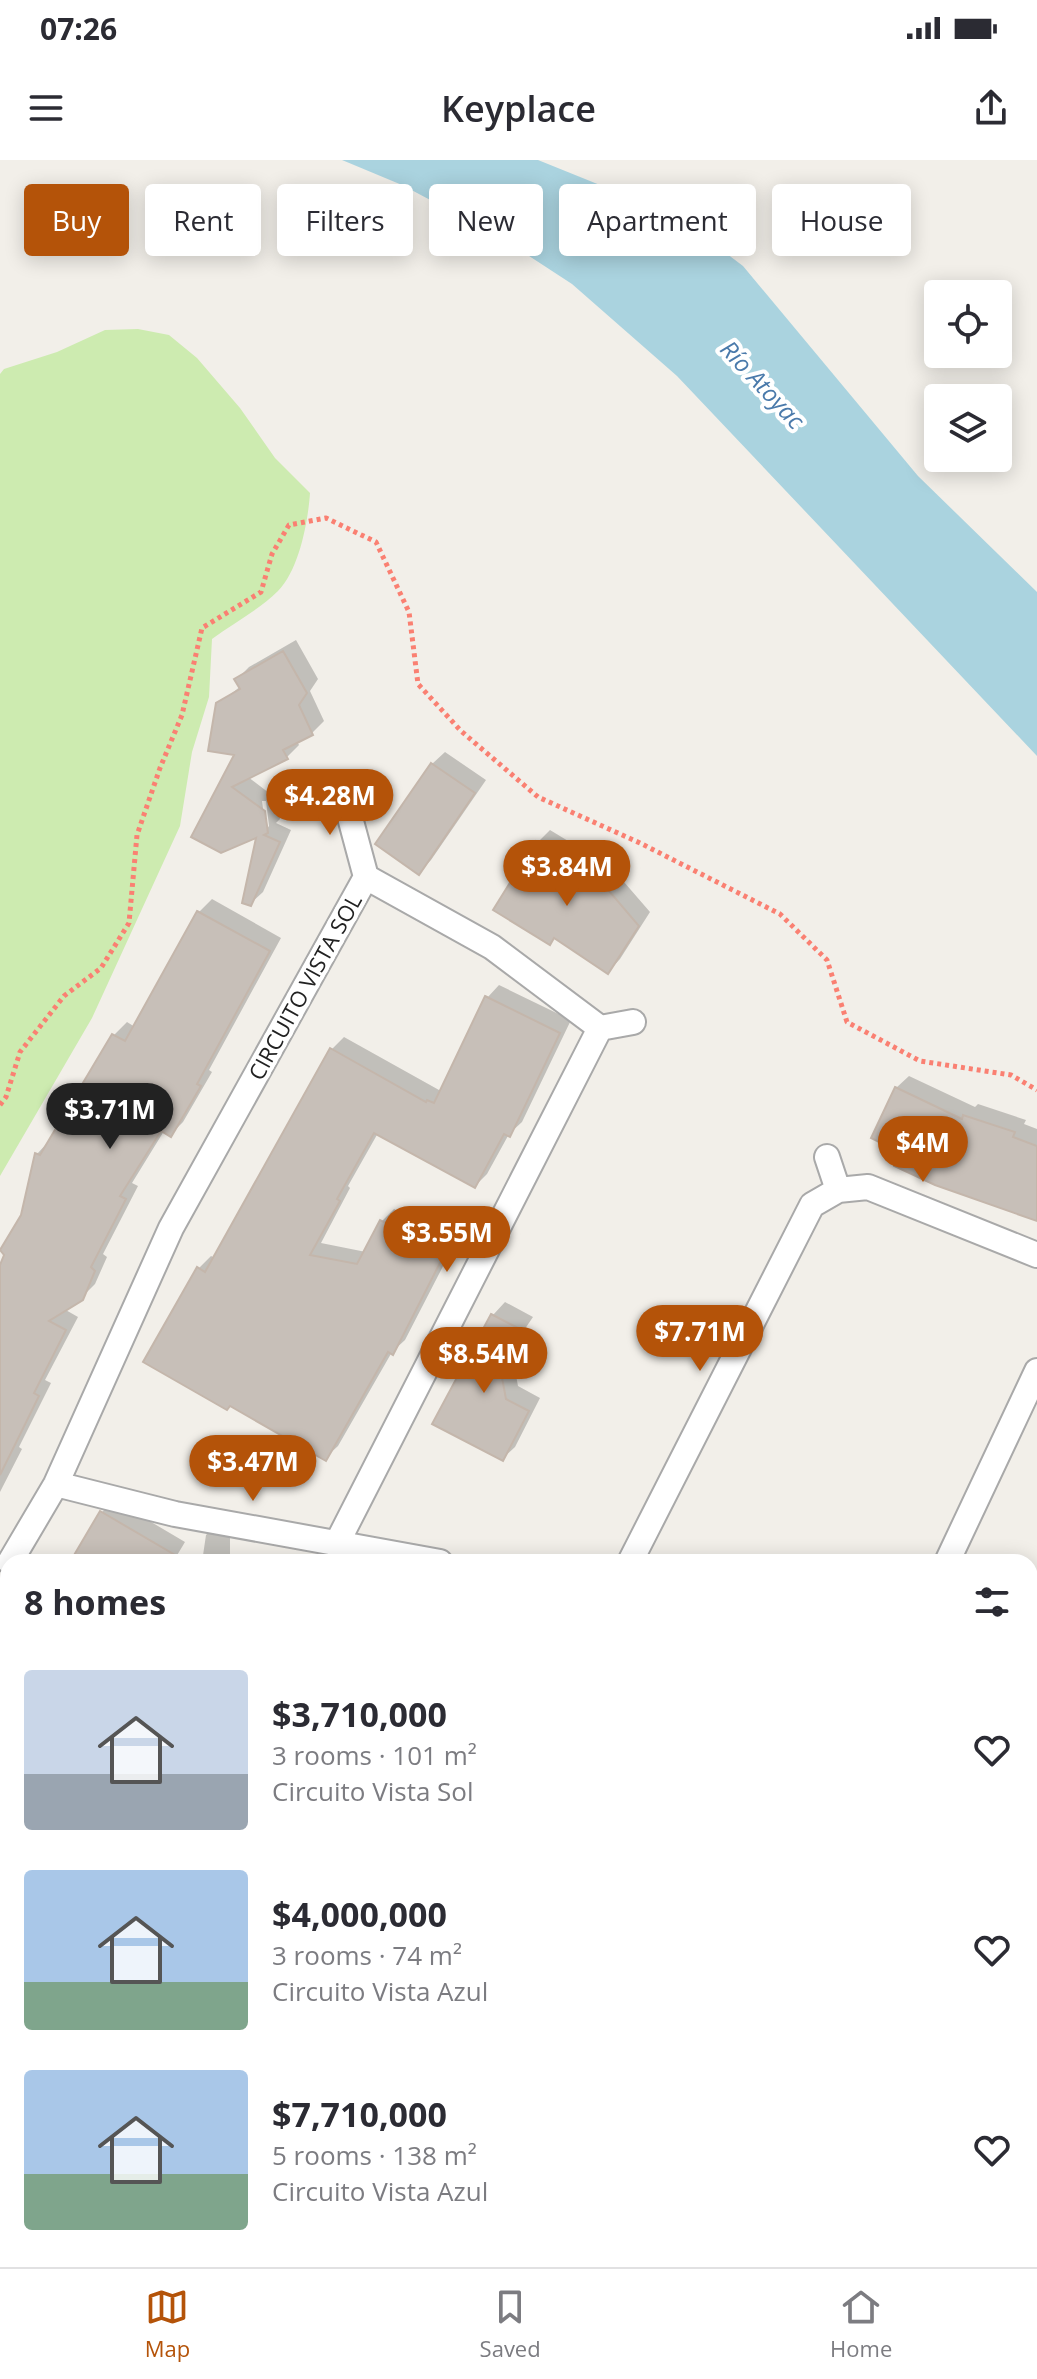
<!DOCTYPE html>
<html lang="en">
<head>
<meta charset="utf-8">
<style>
	:root { --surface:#fff; --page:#f7f7f7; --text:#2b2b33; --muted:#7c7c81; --line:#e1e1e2; --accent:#b45309 }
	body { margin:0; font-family:"Open Sans",sans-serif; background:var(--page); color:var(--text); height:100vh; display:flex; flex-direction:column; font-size:30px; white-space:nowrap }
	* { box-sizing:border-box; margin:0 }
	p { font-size:26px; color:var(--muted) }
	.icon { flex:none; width:44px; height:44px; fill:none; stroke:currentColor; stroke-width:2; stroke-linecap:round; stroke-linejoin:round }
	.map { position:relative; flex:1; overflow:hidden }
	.drawer { position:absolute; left:0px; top:1394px; width:1038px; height:714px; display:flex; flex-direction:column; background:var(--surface); border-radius:24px 24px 0 0; box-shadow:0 4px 20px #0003 }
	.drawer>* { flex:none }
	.banner { position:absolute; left:24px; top:24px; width:990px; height:72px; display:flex; gap:16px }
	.fabs { position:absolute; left:924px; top:120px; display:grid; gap:16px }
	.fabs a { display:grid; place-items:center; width:88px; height:88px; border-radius:8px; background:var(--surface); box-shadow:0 4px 20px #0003; font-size:40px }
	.price { position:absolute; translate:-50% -68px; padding:0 18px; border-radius:28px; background:var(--accent); color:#fff; font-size:26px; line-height:52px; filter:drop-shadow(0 2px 4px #0008) }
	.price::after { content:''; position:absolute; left:50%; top:48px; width:24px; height:18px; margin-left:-12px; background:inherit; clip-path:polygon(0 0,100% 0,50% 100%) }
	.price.active { background:#222; color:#fff }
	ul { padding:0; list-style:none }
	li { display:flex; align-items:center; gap:24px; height:200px; padding:0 24px }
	li span { display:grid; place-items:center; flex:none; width:224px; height:160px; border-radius:8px; color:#555 }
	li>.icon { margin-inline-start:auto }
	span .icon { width:96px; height:96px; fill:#fffc; stroke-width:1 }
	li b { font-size:34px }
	h2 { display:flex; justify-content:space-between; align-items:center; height:96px; padding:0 24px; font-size:34px }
	.pill { padding:0 28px; border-radius:8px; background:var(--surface); box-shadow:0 4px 20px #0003; font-size:28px; line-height:72px }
	.pill.active { background:var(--accent); color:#fff }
	.status { display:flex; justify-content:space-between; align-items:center; height:56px; padding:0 40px; background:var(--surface); direction:ltr }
	.status svg { height:22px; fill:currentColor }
	header { display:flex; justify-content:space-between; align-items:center; height:104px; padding:0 24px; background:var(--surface); font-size:36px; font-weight:600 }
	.menu { display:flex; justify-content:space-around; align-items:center; height:112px; border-top:2px solid var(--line); background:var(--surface); font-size:22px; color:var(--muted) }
	.menu a { display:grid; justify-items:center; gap:4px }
	.menu .active { color:var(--accent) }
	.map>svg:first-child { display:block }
	.grass { fill:#cdebb0 }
	.water { fill:#aad3df }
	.shadow { fill:#0003; fill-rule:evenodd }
	.building { fill:#c7bfb8; stroke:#c4b6ab; stroke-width:2 }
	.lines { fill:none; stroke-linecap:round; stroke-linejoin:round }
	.street-casing { stroke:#a9a9a9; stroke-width:28 }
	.path { stroke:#fa8072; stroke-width:5; stroke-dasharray:4 4; stroke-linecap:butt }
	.street { stroke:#fff; stroke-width:24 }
	.labels { text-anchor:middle; stroke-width:8; stroke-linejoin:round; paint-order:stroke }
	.street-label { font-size:22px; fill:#222; stroke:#fff }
	.water-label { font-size:24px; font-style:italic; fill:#4a7aab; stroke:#fff }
</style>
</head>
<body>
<div class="status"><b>07:26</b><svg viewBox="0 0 49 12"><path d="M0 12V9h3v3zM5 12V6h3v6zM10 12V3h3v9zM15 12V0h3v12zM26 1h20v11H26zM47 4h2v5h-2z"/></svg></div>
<header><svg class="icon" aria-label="menu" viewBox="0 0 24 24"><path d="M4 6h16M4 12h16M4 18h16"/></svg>Keyplace<svg class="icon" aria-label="share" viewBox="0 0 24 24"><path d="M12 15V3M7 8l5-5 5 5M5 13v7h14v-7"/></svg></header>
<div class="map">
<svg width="1037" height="2107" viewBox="0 0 1037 2107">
	<rect width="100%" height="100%" fill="#f2efe9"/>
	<path class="grass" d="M 138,169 L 169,175 L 197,198 L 240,248 L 275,298 L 310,333 C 308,362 299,410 278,431 C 259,450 233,463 212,479 L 209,537 L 192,592 L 180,666 L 92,858 L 0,1016 L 0,214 L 4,209 L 57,192 L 105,170 Z
		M 1030,1579 L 1037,1579 L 1037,1939 L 1030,1940 Z
		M 8,1658 L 8,1780 L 0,1768 L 0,1682 Z"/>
	<path class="water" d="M 342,0 L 538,0 L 647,44 L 702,75 L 743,106 L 918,316 L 1037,432 L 1037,596 L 677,216 L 572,124 L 500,77 L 402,25 Z"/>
	<path class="shadow" d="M 296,480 L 318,519 L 310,531 L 324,561 L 312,573 L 297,581 L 299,585 L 287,597 L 248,617 L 277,639 L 280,659 L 276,663 L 291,670 L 263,732 L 250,744 L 259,675 L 221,691 L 237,593 L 218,544 L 241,526 L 237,519 L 249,507 ZM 262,641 L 266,641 L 269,666 L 266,670 Z
		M 445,592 L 486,620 L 431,700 L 419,712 L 378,684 L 432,604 Z
		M 550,670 L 611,707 L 650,752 L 620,799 L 608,812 L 555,777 L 496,750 L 538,682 Z
		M 212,739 L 281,778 L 209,910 L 212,912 L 183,962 L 170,975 L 164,971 L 132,1023 L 138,1026 L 103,1094 L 107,1097 L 95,1124 L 81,1138 L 64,1149 L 78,1157 L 45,1220 L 51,1223 L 19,1287 L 22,1289 L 0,1332 L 0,1111 L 23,1055 L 37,994 L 49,981 L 114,875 L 127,862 L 135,867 L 199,752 Z
		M 499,825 L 571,860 L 522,962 L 509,974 L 487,1014 L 475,1026 L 378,973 L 348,1026 L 350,1028 L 321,1083 L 366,1092 L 382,1061 L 394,1049 L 456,1081 L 405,1180 L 392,1192 L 338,1286 L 325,1298 L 199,1108 L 211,1096 L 215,1098 L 332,889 L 344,877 L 439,930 L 442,930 L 487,838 Z
		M 909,916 L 975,947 L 978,944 L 1026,960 L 1024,964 L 1037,969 L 1037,1059 L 896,928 Z
		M 505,1142 L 533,1157 L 516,1182 L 512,1194 L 518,1226 L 540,1238 L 515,1287 L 502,1299 L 435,1263 L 493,1155 Z
		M 114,1340 L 185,1382 L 173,1402 L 72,1402 L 102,1352 Z
		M 218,1363 L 230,1365 L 230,1402 L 202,1402 L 206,1375 Z
		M 299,1396 L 322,1402 L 261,1402 L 266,1397 Z
		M 1030,1456 L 1037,1456 L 1037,1516 L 1030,1512 Z
		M 0,1752 L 8,1767 L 8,1912 L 0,1910 Z
		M 1030,1952 L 1037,1952 L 1037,2039 L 1030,2040 Z
		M 0,2041 L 8,2043 L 8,2100 L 29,2100 L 27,2107 L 0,2107 Z
		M 101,2100 L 245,2100 L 244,2103 L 264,2107 L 99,2107 Z"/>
	<path class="building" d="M 283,491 L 307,533 L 299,545 L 313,575 L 283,590 L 288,599 L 232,627 L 265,651 L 268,673 L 264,675 L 280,682 L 251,746 L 242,743 L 256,678 L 221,693 L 191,677 L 234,595 L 208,591 L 216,543 L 240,529 L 234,519 Z
		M 431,603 L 475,633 L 419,715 L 375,684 Z
		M 536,681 L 598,718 L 639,766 L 608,814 L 554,778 L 550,785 L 493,750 Z
		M 197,751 L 270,791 L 197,924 L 201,926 L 171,977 L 161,971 L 120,1036 L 126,1039 L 91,1107 L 95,1111 L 83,1140 L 49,1161 L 66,1170 L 34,1233 L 39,1236 L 0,1315 L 0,1105 L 4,1095 L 0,1090 L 21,1055 L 35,993 L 40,995 L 112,874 L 125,881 Z
		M 485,836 L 560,873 L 510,977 L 504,974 L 475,1028 L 374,973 L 337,1039 L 340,1041 L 310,1095 L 357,1104 L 380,1060 L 445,1093 L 393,1195 L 388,1192 L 326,1301 L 230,1246 L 227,1250 L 143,1202 L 197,1107 L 205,1112 L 330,888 L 426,942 L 427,940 L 434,943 Z
		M 895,927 L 962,959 L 963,955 L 1015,972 L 1013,977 L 1037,986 L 1037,1061 L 935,1025 L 894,1006 L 896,990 L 871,978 Z
		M 491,1154 L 522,1170 L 511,1189 L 505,1192 L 500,1207 L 506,1239 L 529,1251 L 503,1301 L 432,1264 Z
		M 100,1351 L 187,1402 L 70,1402 Z"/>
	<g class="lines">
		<g class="street-casing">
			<path id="street" d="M 341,624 L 366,717
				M 366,717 L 492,787 L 600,868
				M 600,868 L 633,862
				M 827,997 L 838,1030
				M 56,1324 L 175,1354 L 440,1402
				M 337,1383 L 600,868
				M 10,1402 L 56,1324 L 171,1068 L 366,717
				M 630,1402 L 812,1045 L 838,1030 L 868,1027 L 1037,1095
				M 947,1402 L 1037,1211
				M 1030,1427 L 1037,1427
				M 0,1970 L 8,1971
				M 0,2025 L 8,2027
				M 1030,2078 L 1037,2078
				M 307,2100 L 334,2107
				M 561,2100 L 599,2100
				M 56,2107 L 58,2100"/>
		</g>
		<path class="path" d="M 0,945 L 6,937 L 20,892 L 64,836 L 101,808 L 129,763 L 137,675 L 160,608 L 182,555 L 202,468 L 261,432 L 272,394 L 289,365 L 326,358 L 376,382 L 409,452 L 418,524 L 461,571 L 538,637 L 640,683 L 780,754 L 827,800 L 847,862 L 920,901 L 1011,915 L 1037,930
			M 0,1737 L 8,1747
			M 1030,1893 L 1037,1895"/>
		<use href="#street" class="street"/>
	</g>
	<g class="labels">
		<g class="street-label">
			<text transform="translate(305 827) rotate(-61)" y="8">CIRCUITO VISTA SOL</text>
		</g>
		<g class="water-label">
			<text transform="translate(762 225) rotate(47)" y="8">Río Atoyac</text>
		</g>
	</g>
</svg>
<div class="fabs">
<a><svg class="icon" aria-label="locate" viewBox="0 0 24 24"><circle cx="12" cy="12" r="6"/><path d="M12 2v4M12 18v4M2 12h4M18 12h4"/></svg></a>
<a><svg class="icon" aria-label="layers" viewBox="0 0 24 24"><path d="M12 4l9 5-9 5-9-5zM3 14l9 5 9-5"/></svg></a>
</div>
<b class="price" style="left:330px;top:677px">$4.28M</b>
<b class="price" style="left:567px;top:748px">$3.84M</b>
<b class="price active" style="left:110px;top:991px">$3.71M</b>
<b class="price" style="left:923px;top:1024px">$4M</b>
<b class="price" style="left:447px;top:1114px">$3.55M</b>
<b class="price" style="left:700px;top:1213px">$7.71M</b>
<b class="price" style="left:484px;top:1235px">$8.54M</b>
<b class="price" style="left:253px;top:1343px">$3.47M</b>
<div class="banner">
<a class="pill active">Buy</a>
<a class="pill">Rent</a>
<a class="pill">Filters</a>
<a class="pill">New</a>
<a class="pill">Apartment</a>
<a class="pill">House</a>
</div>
<section class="drawer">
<h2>8 homes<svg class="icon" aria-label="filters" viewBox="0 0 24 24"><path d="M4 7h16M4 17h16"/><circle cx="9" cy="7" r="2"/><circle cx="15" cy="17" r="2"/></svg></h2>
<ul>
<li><span style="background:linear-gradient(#c9d6e8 65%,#9aa5b1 0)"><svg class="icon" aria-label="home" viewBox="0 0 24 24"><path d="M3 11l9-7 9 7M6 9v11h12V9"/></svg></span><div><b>$3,710,000</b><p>3 rooms · 101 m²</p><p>Circuito Vista Sol</p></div><svg class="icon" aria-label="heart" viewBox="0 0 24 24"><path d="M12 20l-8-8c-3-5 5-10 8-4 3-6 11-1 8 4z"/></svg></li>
<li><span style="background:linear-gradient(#a9c7e8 70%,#7fa58c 0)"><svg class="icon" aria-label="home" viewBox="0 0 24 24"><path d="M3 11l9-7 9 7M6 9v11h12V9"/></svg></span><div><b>$4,000,000</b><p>3 rooms · 74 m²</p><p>Circuito Vista Azul</p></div><svg class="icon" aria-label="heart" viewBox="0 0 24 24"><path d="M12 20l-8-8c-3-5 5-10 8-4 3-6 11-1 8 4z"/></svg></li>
<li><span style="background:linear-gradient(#a9c7e8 65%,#7fa58c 0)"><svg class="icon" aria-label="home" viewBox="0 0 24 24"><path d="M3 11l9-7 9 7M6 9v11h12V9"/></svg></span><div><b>$7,710,000</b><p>5 rooms · 138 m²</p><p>Circuito Vista Azul</p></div><svg class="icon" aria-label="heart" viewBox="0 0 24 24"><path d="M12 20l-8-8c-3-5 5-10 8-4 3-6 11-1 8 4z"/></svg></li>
</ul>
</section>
</div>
<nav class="menu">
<a class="active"><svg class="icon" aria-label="map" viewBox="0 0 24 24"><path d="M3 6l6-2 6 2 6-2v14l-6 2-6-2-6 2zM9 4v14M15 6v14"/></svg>Map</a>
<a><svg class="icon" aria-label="saved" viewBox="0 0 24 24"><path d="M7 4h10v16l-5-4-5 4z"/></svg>Saved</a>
<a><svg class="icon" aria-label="home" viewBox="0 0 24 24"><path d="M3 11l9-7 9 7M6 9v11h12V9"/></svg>Home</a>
</nav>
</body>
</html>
